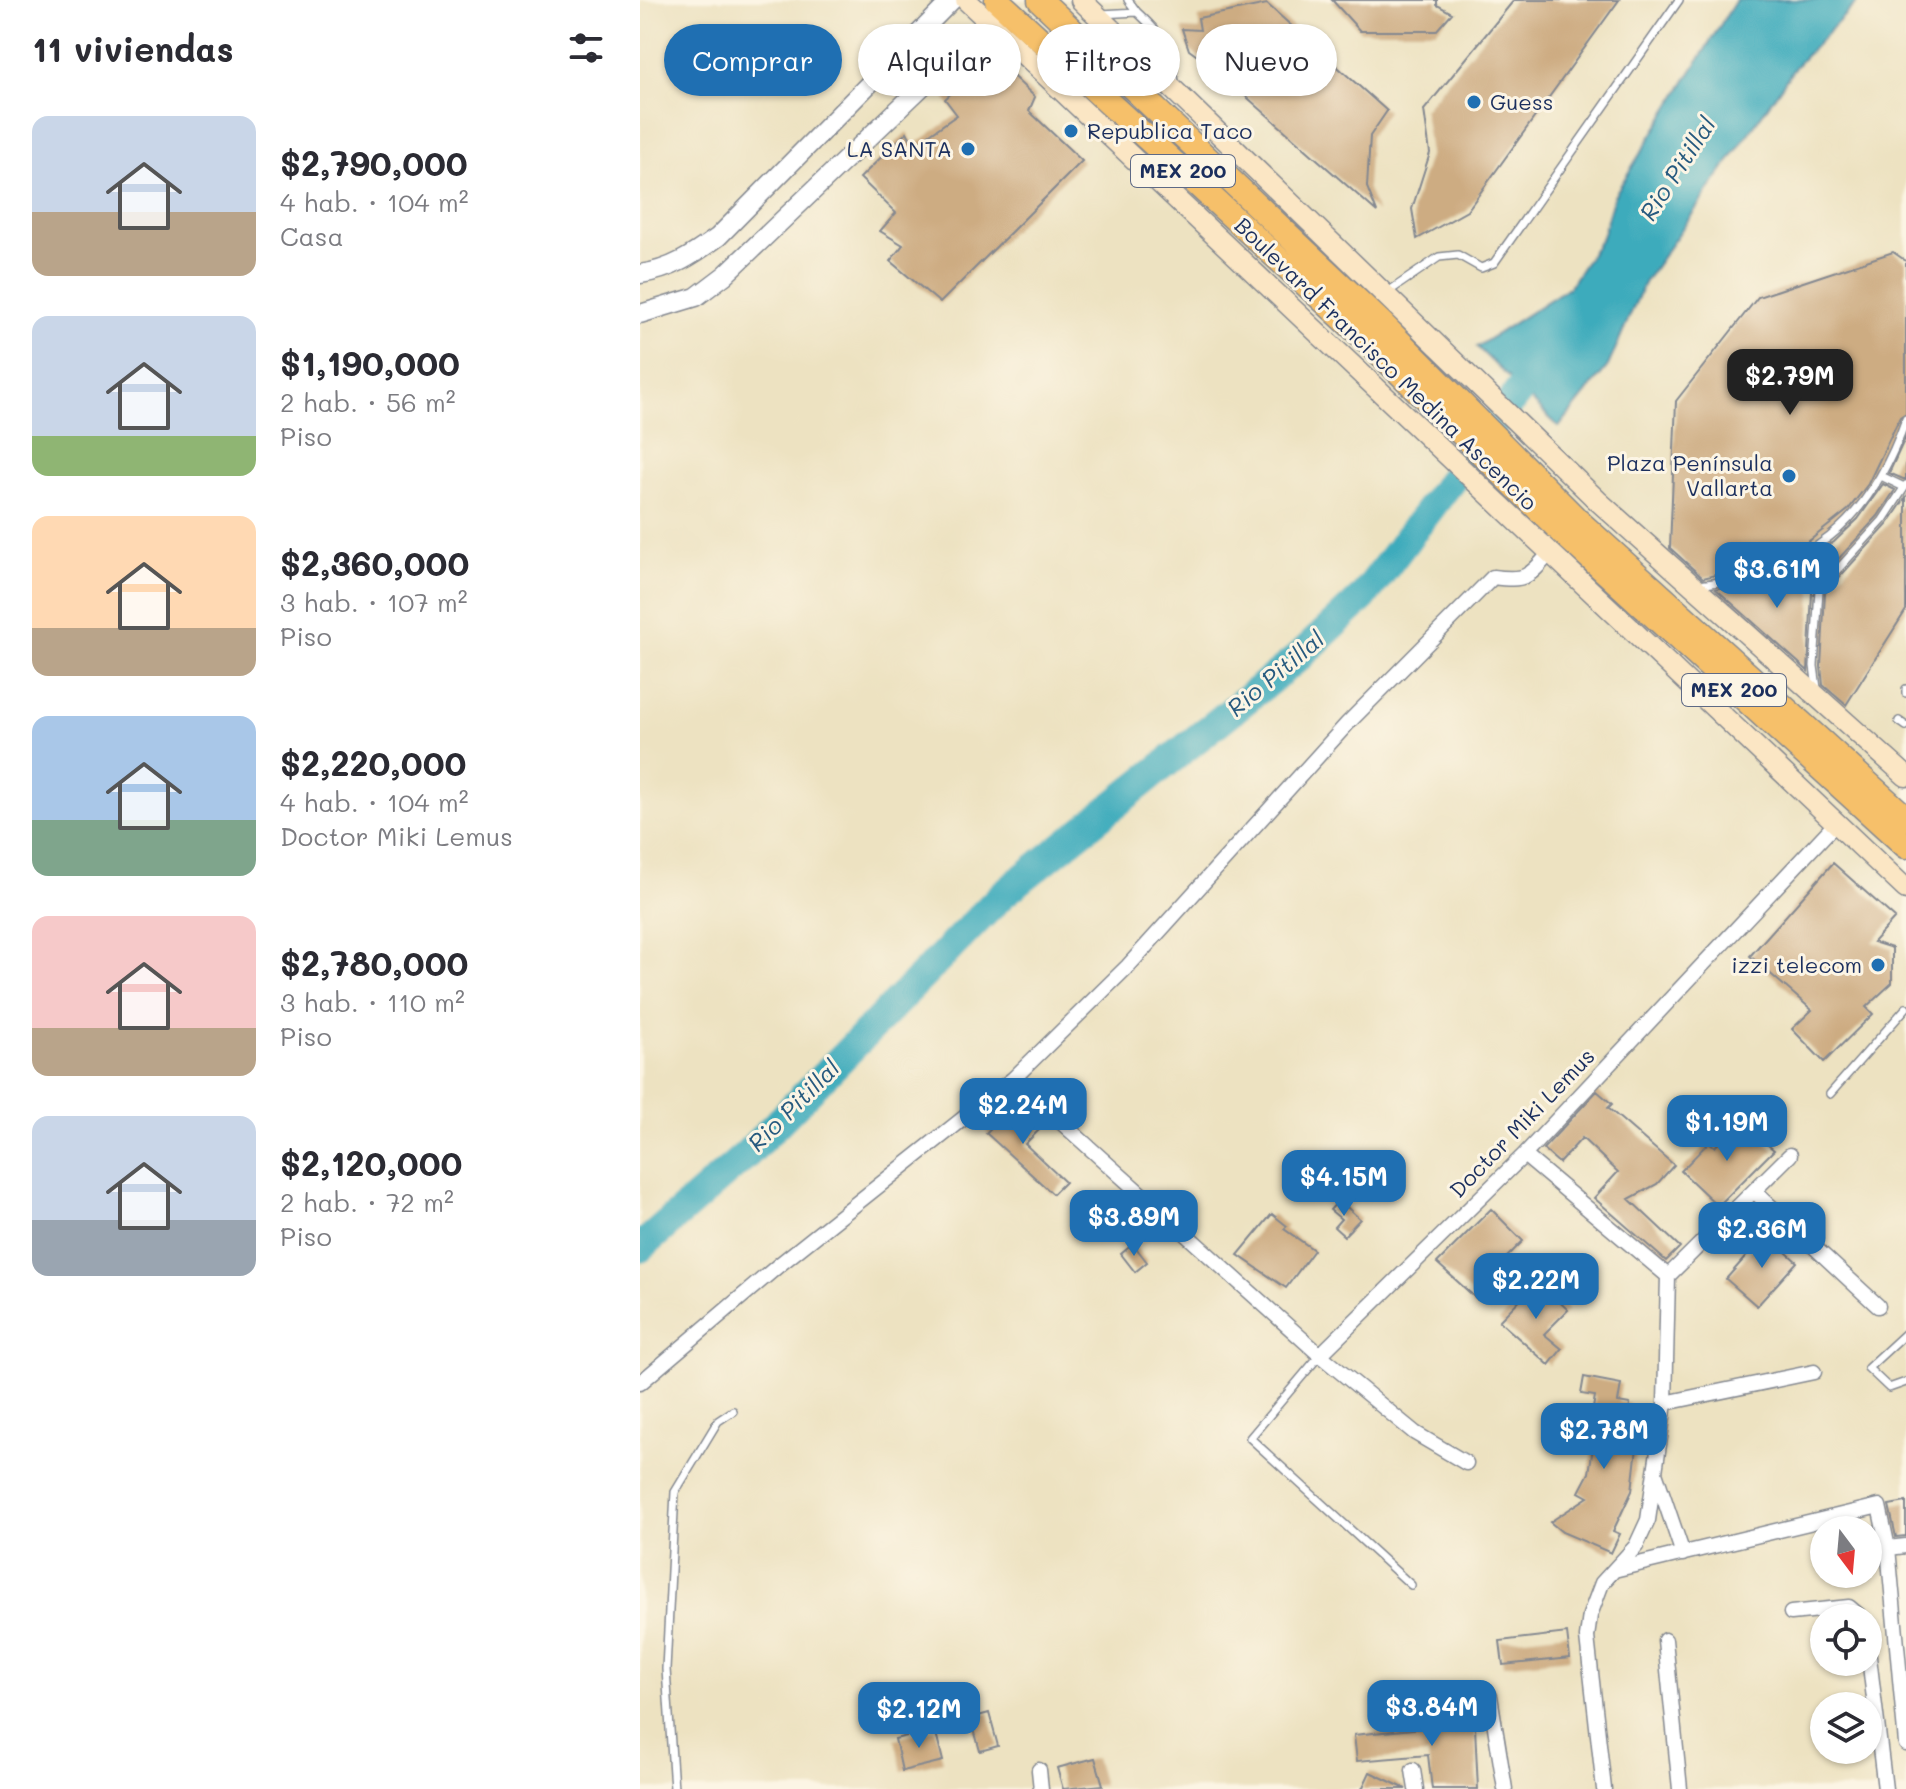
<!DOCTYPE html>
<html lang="es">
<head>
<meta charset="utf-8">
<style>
	:root { --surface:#fff; --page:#f2f2f3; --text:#2b2b33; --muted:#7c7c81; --accent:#1f6fb2 }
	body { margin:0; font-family:Mali,sans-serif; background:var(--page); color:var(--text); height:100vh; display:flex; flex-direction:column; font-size:30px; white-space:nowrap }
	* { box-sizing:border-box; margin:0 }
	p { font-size:26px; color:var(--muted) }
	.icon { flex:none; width:44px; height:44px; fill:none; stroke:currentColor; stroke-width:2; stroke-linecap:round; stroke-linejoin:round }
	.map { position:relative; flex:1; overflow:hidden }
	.details { display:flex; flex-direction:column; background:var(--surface); width:640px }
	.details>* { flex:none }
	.top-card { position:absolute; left:24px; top:24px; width:760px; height:72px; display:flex; gap:16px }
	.needle { width:52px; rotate:164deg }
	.buttons { position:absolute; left:1170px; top:1516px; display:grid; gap:16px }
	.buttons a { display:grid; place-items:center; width:72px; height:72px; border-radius:50%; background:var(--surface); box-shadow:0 2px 6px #0004; font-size:40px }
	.price { position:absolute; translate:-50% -68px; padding:0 18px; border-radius:16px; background:var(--accent); color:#fff; font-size:26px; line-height:52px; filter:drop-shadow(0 2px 4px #0008) }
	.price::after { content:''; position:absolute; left:50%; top:48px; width:24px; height:18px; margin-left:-12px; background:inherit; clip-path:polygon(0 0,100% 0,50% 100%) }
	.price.on { background:#222; color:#fff }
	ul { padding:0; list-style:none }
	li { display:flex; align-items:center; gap:24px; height:200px; padding:0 32px }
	li span { display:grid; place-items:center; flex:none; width:224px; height:160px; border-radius:16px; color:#555 }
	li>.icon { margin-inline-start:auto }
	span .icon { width:96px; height:96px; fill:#fffc; stroke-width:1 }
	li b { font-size:34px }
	h2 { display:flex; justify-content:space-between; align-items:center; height:96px; padding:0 32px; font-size:34px }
	.chip { padding:0 28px; border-radius:36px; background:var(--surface); box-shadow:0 2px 6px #0004; font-size:28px; line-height:72px }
	.chip.on { background:var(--accent); color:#fff }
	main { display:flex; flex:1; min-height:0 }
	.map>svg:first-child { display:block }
	.water { fill:#3eabbc; stroke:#2c6d8d; stroke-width:2 }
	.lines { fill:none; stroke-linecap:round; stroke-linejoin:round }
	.river { stroke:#3eabbc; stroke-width:30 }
	.building { fill:#cdac82 }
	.service-casing { stroke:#848890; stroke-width:10 }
	.minor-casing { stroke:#848890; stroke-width:17 }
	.tertiary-casing { stroke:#848890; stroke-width:21 }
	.secondary-casing { stroke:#848890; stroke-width:23 }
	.trunk-casing { stroke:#848890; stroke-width:27 }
	.service { stroke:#fff; stroke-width:7 }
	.minor { stroke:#fff; stroke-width:14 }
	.tertiary { stroke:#fff; stroke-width:18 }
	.secondary { stroke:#fbe6c4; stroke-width:20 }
	.trunk { stroke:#f6c06b; stroke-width:24 }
	.poi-dot { fill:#1f6fb2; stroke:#fcf5e5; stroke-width:3 }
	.labels { text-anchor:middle; stroke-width:6; stroke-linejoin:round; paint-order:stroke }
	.shield { fill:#fcf5e5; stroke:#5e6a86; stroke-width:2 }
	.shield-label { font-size:20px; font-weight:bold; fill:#1b2f5e }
	.poi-label { font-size:22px; fill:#1b2f5e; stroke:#fcf5e5; text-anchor:end }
	.street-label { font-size:22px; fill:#1b2f5e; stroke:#fcf5e5 }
	.water-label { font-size:24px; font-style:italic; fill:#275a7f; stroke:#fcf5e5 }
</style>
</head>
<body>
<main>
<section class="details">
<h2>11 viviendas<svg class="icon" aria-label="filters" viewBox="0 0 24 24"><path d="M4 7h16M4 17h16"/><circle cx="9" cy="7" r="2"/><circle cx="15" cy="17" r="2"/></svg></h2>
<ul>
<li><span style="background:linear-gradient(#c9d6e8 60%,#b9a48a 0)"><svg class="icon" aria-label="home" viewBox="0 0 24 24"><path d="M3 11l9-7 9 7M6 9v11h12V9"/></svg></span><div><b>$2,790,000</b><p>4 hab. · 104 m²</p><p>Casa</p></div></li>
<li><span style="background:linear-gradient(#c9d6e8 75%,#8fb573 0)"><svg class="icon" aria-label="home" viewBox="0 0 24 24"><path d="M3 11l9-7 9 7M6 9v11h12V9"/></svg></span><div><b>$1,190,000</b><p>2 hab. · 56 m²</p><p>Piso</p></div></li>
<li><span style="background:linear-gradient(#ffd9b3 70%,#b9a48a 0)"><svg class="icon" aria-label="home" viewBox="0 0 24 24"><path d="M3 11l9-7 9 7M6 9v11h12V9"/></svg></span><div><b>$2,360,000</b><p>3 hab. · 107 m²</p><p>Piso</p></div></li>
<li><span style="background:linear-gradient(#a9c7e8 65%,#7fa58c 0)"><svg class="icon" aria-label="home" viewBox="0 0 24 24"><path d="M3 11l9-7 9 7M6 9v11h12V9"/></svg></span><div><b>$2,220,000</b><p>4 hab. · 104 m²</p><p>Doctor Miki Lemus</p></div></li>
<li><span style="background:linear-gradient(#f6c9c9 70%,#b9a48a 0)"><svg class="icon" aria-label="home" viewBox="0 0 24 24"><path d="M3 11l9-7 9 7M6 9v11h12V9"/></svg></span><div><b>$2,780,000</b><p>3 hab. · 110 m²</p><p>Piso</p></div></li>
<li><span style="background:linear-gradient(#c9d6e8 65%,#9aa5b1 0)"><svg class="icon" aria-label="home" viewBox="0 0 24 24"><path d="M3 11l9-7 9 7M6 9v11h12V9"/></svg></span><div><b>$2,120,000</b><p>2 hab. · 72 m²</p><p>Piso</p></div></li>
</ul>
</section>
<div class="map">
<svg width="1266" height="1789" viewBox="0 0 1266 1789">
	<rect width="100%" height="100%" fill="#fcf5e5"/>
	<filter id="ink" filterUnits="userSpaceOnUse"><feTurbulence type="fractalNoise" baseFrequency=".0125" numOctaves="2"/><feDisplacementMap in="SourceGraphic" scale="16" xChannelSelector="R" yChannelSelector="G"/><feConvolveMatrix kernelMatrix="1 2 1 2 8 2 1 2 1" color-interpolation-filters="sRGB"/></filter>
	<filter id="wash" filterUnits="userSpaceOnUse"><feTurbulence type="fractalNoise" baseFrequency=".006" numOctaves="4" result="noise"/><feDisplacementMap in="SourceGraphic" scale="32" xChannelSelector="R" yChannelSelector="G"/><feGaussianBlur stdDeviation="1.8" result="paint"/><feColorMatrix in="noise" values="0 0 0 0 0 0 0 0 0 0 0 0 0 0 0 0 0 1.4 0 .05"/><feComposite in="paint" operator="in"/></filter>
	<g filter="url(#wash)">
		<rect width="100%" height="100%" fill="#ede2c1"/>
		<path class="water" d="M 1096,0 L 1219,0 L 1155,67 L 1004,283 L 968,366 L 919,427 L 837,347 L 929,287 L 962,237 L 974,196 Z"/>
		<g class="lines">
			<path class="river" d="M 0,1248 L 107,1154 L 363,894 L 659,657 L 723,597 L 904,358"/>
		</g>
		<g id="blocks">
			<path class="building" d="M 692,0 L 797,0 L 797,5 L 812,13 L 796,31 L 720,31 Z
				M 874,0 L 979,0 L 827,211 L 777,239 L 772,209 L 790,153 L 784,110 Z
				M 627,4 L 747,111 L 730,136 L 727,187 L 737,212 L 575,69 L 549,50 L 542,29 L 560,30 L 558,18 Z
				M 361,65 L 395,97 L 389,111 L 442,161 L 300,303 L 250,261 L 263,245 L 240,231 L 256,213 L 220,178 L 267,132 L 274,145 L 317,115 L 305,99 L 339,67 Z
				M 1253,252 L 1266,261 L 1266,413 L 1260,417 L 1228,484 L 1208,510 L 1159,549 L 1129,562 L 1063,578 L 1030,548 L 1036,401 L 1118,297 Z
				M 1266,436 L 1266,479 L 1263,479 L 1249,473 Z
				M 1243,484 L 1255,490 L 1238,516 L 1180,579 L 1172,568 L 1158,564 L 1194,542 L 1218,519 Z
				M 1266,497 L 1266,610 L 1206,705 L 1183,685 L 1181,666 L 1185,593 L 1248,524 Z
				M 1141,571 L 1165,579 L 1172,592 L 1168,671 L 1076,589 Z
				M 1193,863 L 1255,918 L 1233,942 L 1252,948 L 1252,983 L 1226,1007 L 1233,1014 L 1184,1062 L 1152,1029 L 1172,1010 L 1110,956 Z
				M 957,1091 L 972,1104 L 968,1108 L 1034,1165 L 1017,1184 L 989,1199 L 1040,1247 L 1026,1261 L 954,1198 L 978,1172 L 942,1138 L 919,1163 L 903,1149 Z
				M 374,1104 L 400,1129 L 385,1144 L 425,1182 L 413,1194 L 346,1133 Z
				M 1098,1120 L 1134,1150 L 1078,1206 L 1041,1171 L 1069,1142 L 1075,1147 Z
				M 699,1200 L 720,1219 L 704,1236 L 694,1227 L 701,1219 L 690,1210 Z
				M 851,1209 L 883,1241 L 842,1282 L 849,1289 L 838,1300 L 797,1263 Z
				M 632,1214 L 647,1226 L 644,1229 L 674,1250 L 646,1288 L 598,1255 Z
				M 1126,1234 L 1157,1262 L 1117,1306 L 1086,1279 Z
				M 493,1244 L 507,1262 L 495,1272 L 481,1254 Z
				M 898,1281 L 928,1310 L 904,1334 L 922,1349 L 909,1365 L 859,1321 Z
				M 944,1377 L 981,1384 L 978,1402 L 990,1404 L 984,1445 L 997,1447 L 992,1491 L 973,1531 L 980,1534 L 971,1553 L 922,1532 L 910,1522 L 948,1497 L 939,1492 L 949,1473 L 957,1422 L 951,1421 L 955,1396 L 941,1394 Z
				M 1266,1502 L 1266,1536 L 1256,1537 L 1249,1505 Z
				M 927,1633 L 930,1658 L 863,1665 L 860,1641 Z
				M 834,1706 L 838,1789 L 792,1789 L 788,1755 L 717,1761 L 714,1735 L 793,1727 L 792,1711 Z
				M 349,1713 L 358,1746 L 340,1751 L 331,1718 Z
				M 295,1729 L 303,1761 L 262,1771 L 255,1739 Z
				M 455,1758 L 463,1785 L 423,1789 L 417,1768 Z
				M 730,1772 L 766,1789 L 722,1789 Z"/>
		</g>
	</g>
	<g filter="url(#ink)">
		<use href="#blocks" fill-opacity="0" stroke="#848890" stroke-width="2"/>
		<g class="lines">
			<g class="service-casing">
				<path id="service" d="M 488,0 L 497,12
					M 461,14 L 497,12 C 523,36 531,46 535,82
					M 745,294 L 799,257 L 818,255 L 841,268 L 854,263 L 1039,0
					M 1241,476 L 1264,487
					M 1145,566 L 1169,574 L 1179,590
					M 1058,585 C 1168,572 1229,525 1266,419
					M 1177,688 L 1174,666 L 1179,590 L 1243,520 L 1266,485
					M 1266,689 L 1266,693
					M 1259,721 L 1266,726
					M 1190,1094 L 1266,1008
					M 1266,1333 L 1228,1368 L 1249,1388 L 1266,1382
					M 680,1355 L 610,1438 L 771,1585
					M 34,1789 L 26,1669 L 35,1492 L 78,1421 L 93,1411"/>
			</g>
			<g class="minor-casing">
				<path id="minor" d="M 373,1079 L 680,1355 L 884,1155 L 1195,824
					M 884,1155 L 1028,1276 L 1025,1403 L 1008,1520 L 996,1546 L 962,1583 L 950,1615 L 947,1637 L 964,1789
					M 1115,1192 L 1238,1306
					M 1028,1276 L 1150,1155
					M 680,1355 L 775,1433 L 826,1463
					M 0,1383 L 139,1265 L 373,1079 L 488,966 L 707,724 L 853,577 C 885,581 888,578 909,554
					M 1025,1403 L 1174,1372
					M 1015,1472 L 1043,1554
					M 1248,1548 L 1266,1744
					M 978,1569 L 1239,1506 L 1248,1548 L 1266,1546
					M 1151,1613 L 1209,1607 L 1222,1618
					M 1025,1640 L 1040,1789
					M 1228,1649 L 1245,1789
					M 850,1696 L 865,1789
					M 399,1770 L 401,1789
					M 773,1770 L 776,1789"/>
			</g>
			<g class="tertiary-casing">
				<path id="tertiary" d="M 0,274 C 31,270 53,255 78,237 L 312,0
					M 0,314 L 56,297 L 85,275 L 358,14"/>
			</g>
			<g class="secondary-casing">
				<path id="secondary" d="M 326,0 L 1266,889
					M 441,0 L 958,501 L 1266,776"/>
			</g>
			<g class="trunk-casing">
				<path id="trunk" d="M 357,0 L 721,335 L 923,533 L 1266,846
					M 400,0 L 741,323 L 938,521 L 1266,818"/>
			</g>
			<use href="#service" class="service"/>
			<use href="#minor" class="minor"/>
			<use href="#tertiary" class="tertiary"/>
			<use href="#secondary" class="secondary"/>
			<use href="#trunk" class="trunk"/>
		</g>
	</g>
	<g class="poi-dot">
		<circle cx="834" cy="102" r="8"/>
		<circle cx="431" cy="131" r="8"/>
		<circle cx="328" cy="149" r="8"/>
		<circle cx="1149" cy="476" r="8"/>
		<circle cx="1238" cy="965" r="8"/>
	</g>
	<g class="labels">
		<g class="shield">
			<rect x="491" y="155" width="104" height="32" rx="6"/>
			<rect x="1042" y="674" width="104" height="32" rx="6"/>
		</g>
		<g class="shield-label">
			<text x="543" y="178">MEX 200</text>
			<text x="1094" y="697">MEX 200</text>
		</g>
		<g class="poi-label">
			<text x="850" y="110" text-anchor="start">Guess</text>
			<text x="447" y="139" text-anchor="start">Republica Taco</text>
			<text x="312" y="157">LA SANTA</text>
			<text x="1133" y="471">Plaza Península<tspan x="1133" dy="25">Vallarta</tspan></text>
			<text x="1222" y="973">izzi telecom</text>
		</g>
		<g class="street-label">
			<text transform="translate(746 364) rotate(44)" y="8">Boulevard Francisco Medina Ascencio</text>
			<text transform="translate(882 1123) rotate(-46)" y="8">Doctor Miki Lemus</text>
		</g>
		<g class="water-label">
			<text transform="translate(1038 169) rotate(-57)" y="8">Rio Pitillal</text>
			<text transform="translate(636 674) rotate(-40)" y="8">Rio Pitillal</text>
			<text transform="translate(154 1106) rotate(-45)" y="8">Rio Pitillal</text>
		</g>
	</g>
</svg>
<div class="buttons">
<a><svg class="needle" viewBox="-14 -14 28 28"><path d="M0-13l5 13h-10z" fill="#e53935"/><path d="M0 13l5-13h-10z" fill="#7c7c81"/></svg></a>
<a><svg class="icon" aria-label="locate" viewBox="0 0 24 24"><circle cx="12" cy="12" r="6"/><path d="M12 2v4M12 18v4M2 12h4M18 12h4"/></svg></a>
<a><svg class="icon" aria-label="layers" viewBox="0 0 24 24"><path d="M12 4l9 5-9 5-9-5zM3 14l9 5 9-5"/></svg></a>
</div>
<b class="price on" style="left:1150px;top:417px">$2.79M</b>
<b class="price" style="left:1137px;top:610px">$3.61M</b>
<b class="price" style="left:383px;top:1146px">$2.24M</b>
<b class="price" style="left:1087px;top:1163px">$1.19M</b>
<b class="price" style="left:704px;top:1218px">$4.15M</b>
<b class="price" style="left:494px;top:1258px">$3.89M</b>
<b class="price" style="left:1122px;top:1270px">$2.36M</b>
<b class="price" style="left:896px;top:1321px">$2.22M</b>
<b class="price" style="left:964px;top:1471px">$2.78M</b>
<b class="price" style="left:792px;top:1748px">$3.84M</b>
<b class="price" style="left:279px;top:1750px">$2.12M</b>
<div class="top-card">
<a class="chip on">Comprar</a>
<a class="chip">Alquilar</a>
<a class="chip">Filtros</a>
<a class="chip">Nuevo</a>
</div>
</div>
</main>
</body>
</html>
